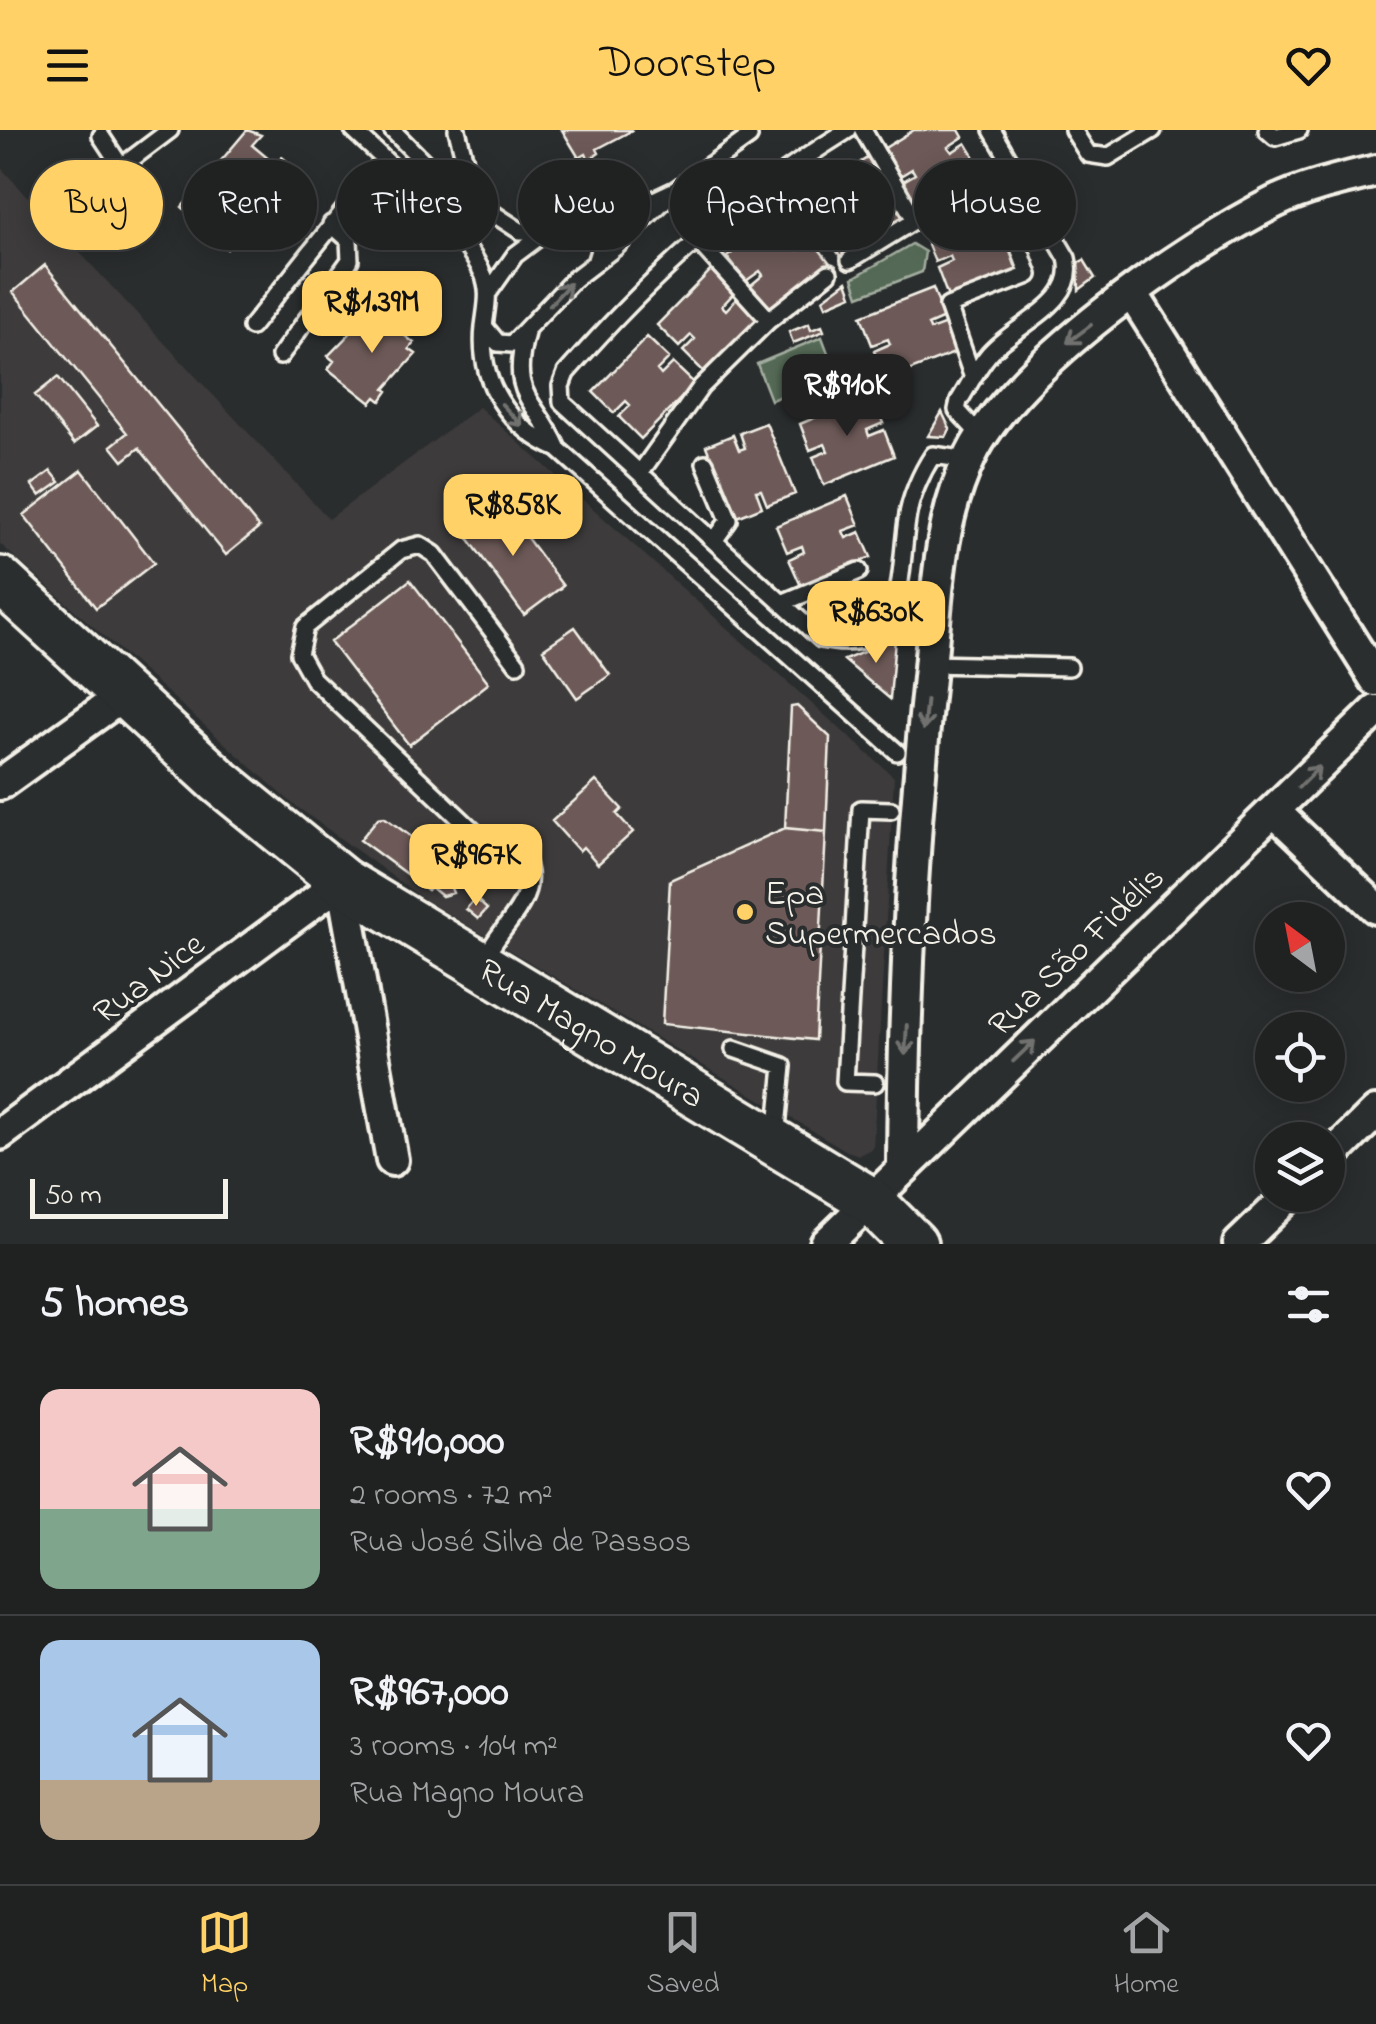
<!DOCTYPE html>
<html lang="en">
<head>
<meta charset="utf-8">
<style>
	:root { --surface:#202222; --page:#2d2f2f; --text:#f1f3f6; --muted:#a2a4a5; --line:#3d3f40; --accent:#ffd166 }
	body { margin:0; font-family:"Indie Flower",sans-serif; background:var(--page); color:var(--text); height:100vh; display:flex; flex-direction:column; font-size:38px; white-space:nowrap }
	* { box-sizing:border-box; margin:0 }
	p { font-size:32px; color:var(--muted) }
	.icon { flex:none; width:55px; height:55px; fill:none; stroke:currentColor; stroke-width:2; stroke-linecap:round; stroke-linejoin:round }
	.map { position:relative; height:1114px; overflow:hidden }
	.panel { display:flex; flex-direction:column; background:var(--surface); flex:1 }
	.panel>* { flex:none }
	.banner { position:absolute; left:30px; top:30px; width:1318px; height:90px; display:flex; gap:20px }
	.needle { width:65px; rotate:328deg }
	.fabs { position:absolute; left:1255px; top:772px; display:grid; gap:20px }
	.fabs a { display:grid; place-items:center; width:90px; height:90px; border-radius:50%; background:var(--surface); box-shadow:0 5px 25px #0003,0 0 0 2px var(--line); font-size:50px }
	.scale { position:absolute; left:30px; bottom:25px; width:198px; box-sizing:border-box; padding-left:10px; border:5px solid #f4f1e8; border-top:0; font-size:28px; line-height:35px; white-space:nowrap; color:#f4f1e8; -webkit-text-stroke:8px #2a2d2e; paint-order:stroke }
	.price { position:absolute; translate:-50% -85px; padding:0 22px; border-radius:20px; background:var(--accent); color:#111; font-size:32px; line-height:65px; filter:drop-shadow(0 2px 5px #0008) }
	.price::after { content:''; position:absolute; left:50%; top:60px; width:30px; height:22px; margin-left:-15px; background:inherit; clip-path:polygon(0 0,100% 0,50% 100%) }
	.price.selected { background:#222; color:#fff }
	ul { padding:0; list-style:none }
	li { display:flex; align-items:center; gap:30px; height:250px; padding:0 40px }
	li+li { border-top:2px solid var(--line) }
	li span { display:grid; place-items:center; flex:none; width:280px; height:200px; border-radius:20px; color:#555 }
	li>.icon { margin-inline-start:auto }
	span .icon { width:120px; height:120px; fill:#fffc; stroke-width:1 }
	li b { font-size:42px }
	h2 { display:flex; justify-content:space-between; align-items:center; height:120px; padding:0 40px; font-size:42px }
	.tag { padding:0 35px; border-radius:45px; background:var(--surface); box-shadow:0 5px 25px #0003,0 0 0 2px var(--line); font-size:35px; line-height:90px }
	.tag.selected { background:var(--accent); color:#111 }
	header { display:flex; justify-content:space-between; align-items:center; height:130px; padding:0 40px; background:var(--accent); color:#111; font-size:45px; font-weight:600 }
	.tabs { display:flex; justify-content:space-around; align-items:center; height:140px; border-top:2px solid var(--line); background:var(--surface); font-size:28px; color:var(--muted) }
	.tabs a { display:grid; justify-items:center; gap:5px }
	.tabs .selected { color:var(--accent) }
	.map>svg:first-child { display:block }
	.built { fill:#3e3a3b }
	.green { fill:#546b57; stroke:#a4aea0; stroke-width:2.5 }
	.building { fill:#6d5a58; stroke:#f4f1e8; stroke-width:2.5 }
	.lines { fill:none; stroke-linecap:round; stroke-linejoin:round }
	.lane-casing { stroke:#f4f1e8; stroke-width:22 }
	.street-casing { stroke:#f4f1e8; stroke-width:38 }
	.secondary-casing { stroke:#f4f1e8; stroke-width:52 }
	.lane { stroke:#2a2d2e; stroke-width:15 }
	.street { stroke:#2a2d2e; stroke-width:30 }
	.secondary { stroke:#2a2d2e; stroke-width:45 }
	.oneway { stroke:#71726f }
	.poi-dot { fill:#ffd166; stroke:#2a2d2e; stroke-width:4 }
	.labels { text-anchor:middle; stroke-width:8; stroke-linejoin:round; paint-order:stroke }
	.poi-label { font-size:35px; fill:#f4f1e8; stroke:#2a2d2e; text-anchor:start }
	.street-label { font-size:35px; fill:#f4f1e8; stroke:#2a2d2e }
</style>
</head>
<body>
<header><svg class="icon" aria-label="menu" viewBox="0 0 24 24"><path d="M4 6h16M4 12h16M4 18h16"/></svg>Doorstep<svg class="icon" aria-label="heart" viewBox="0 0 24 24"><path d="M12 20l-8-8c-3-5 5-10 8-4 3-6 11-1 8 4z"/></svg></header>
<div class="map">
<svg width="1376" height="1114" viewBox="0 0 1376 1114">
	<rect width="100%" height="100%" fill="#2a2d2e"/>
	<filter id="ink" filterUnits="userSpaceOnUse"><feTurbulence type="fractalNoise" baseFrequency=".01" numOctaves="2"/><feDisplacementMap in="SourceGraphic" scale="20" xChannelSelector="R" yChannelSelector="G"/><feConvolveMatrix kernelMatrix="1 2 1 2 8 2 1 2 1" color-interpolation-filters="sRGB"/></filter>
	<g filter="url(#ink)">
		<path class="built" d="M 0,37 L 329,389 L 479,277 L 894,647 L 873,1018 L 859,1025 L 847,1021 L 425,770 L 293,674 L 0,414 Z"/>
		<path class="green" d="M 912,114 L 925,122 L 922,142 L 859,166 L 853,148 Z
			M 822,207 L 836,244 L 771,270 L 757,234 Z"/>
		<path class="building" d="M 247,0 L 261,5 L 252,15 L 276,35 L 282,27 L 295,38 L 227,119 L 214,108 L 225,95 L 203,78 L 194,88 L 182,77 Z
			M 562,0 L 633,0 L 597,19 L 599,23 L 589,30 L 586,24 L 579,28 Z
			M 914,0 L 959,0 L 963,7 L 948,17 L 952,22 L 966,13 L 982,39 L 917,80 L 900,53 L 915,44 L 912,39 L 897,48 L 880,21 Z
			M 869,27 L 887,54 L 872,63 L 875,68 L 889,59 L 905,85 L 840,126 L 823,99 L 838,90 L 834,85 L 820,94 L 804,67 Z
			M 995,75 L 1007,105 L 991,112 L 993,117 L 1009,111 L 1020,139 L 948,167 L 937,138 L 952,131 L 950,126 L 935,132 L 923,103 Z
			M 788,79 L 808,104 L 794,115 L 798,120 L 811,109 L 830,133 L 770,181 L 750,156 L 763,145 L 760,141 L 746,151 L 727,127 Z
			M 1084,130 L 1095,148 L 1079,160 L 1078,133 Z
			M 45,135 L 259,398 L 226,425 L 139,318 L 123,331 L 111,316 L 127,303 L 13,162 Z
			M 711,140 L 734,163 L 722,176 L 726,180 L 738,167 L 760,189 L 706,244 L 683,221 L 695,209 L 691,205 L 679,217 L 657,195 Z
			M 847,151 L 852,165 L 826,176 L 823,169 Z
			M 933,158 L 944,188 L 928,195 L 930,200 L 946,194 L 957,222 L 885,250 L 874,221 L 890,214 L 888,209 L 872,215 L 861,186 Z
			M 363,180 L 369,185 L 373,180 L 414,213 L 409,219 L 416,224 L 385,259 L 388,261 L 381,271 L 376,267 L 371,273 L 328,239 L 334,231 L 328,226 L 362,191 L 357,187 Z
			M 809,194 L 811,200 L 822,196 L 824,201 L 793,213 L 789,202 Z
			M 647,207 L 669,228 L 657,240 L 661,245 L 673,233 L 695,254 L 641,309 L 619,287 L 630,275 L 626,271 L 614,283 L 593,262 Z
			M 58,247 L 97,296 L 74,314 L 35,265 Z
			M 871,264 L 883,293 L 867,300 L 869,306 L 884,300 L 894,326 L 824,355 L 813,327 L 828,321 L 825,314 L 810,320 L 800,294 Z
			M 942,282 L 950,299 L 946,307 L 928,306 Z
			M 766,293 L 795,364 L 767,375 L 761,360 L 756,361 L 762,377 L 735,388 L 706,316 L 733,305 L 739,320 L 745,318 L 740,303 Z
			M 82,340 L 154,433 L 96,478 L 24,385 Z
			M 51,341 L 60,352 L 40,366 L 32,355 Z
			M 847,366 L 859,395 L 843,401 L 846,408 L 860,402 L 871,427 L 801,456 L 789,429 L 804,422 L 802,416 L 787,422 L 776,396 Z
			M 501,373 L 563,456 L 524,485 L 463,401 Z
			M 410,450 L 489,553 L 409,615 L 330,512 Z
			M 575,497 L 610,545 L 577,568 L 543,519 Z
			M 895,509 L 890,569 L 844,530 Z
			M 797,576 L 830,607 L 826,702 L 785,698 L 791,577 Z
			M 596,651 L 622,679 L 617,684 L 633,702 L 598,734 L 583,717 L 579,721 L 552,691 Z
			M 384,687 L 456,739 L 448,750 L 453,763 L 442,766 L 431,757 L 428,760 L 360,710 L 378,688 Z
			M 785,698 L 826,702 L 815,910 L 662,894 L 670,750 Z
			M 475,768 L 487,779 L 478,789 L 466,779 Z"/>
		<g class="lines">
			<g class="lane-casing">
				<path id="lane" d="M 353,0 C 391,36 462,98 483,144 C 491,162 486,178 484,197 C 478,252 508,297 558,319 C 536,268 508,268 526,203
					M 392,0 L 442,50 L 520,101 L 547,101 L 635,79 L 675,60 L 616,117 L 574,149 L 512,214 L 498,213 L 484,196
					M 457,0 L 475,70
					M 848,0 C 736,69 653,144 566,243 L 561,256 L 562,272 L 821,509 C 908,528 898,448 907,390 C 910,368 921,343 933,325 L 968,330
					M 1073,0 L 1088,24 L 1108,27 L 1153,0
					M 1267,0 L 1275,7 L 1299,0
					M 101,6 L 151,82
					M 121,37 L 170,0
					M 675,60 L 749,7
					M 915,90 L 978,51
					M 578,93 L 597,102 L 601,114 L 596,130
					M 695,108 L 769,190
					M 850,130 L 915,90 L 863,0
					M 489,162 L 515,125 L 547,101
					M 251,197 L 384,30
					M 280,226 L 350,130 L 349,110 L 331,94
					M 973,248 L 948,176 L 1029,145 L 1003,74 L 1031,63
					M 980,305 L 957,280 L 959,271 C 969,255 977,238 989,224 C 1014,194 1079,174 1067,128 L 992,0
					M 558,319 L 897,622
					M 705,333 L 729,390 L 714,411
					M 640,343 L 701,257 L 769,190 L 829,143
					M 782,473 L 859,441
					M 930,534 L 1069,537
					M 483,832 C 502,790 546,769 521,721 L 484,711 L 313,549 L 299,524 L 305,497 L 401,420 L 420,415 L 434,424 L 517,534
					M 734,919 L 783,936 L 776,1008
					M 875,953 L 845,952 L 861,679 L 891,680"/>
			</g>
			<g class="street-casing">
				<path id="street" d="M 1132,163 L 1376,550
					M 0,654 L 128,562
					M 1275,682 L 1376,778
					M 0,1004 L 342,751 L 392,1030
					M 1328,1029 L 1376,982
					M 903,1036 C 904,870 912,703 930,538 C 937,465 938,392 971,325 C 1015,235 1185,117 1275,72 C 1306,57 1343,49 1376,41
					M 826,1114 L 1376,581
					M 1239,1114 L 1290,1065"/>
			</g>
			<g class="secondary-casing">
				<g id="secondary">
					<path id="s1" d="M 0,450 L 218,650 L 342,751 L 870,1070 L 914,1114"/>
				</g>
			</g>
			<use href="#lane" class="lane"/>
			<use href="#street" class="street"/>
			<use href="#secondary" class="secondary"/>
		</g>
		<defs><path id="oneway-shaft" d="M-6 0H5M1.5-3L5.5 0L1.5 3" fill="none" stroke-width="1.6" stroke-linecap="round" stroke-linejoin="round" transform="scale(2.5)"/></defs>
		<g class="oneway">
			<use href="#oneway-shaft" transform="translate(560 164) rotate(-47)"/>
			<use href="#oneway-shaft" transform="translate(1079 204) rotate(143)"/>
			<use href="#oneway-shaft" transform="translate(512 285) rotate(47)"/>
			<use href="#oneway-shaft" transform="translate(925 585) rotate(96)"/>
			<use href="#oneway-shaft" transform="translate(1309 647) rotate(-45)"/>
			<use href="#oneway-shaft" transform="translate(906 910) rotate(93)"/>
			<use href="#oneway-shaft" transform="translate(1024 921) rotate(-44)"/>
		</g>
	</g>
	<circle class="poi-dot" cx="745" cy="782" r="10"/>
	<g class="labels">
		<g class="poi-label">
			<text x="765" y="774">Epa<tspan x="765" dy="40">Supermercados</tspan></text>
		</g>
		<g class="street-label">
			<text transform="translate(1075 820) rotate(-44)" y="12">Rua São Fidélis</text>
			<text transform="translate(148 847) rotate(-37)" y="12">Rua Nice</text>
			<text dy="12" stroke="none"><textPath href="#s1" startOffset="748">Rua Magno Moura</textPath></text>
		</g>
	</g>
</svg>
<div class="fabs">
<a><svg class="needle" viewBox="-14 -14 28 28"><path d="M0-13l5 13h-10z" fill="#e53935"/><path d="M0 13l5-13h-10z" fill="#a2a4a5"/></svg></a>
<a><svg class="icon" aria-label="locate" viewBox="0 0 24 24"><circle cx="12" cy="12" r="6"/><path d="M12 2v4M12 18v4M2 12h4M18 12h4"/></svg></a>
<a><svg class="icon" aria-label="layers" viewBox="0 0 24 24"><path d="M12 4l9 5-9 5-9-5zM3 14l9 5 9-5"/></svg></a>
</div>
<div class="scale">50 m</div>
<b class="price" style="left:372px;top:226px">R$1.39M</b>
<b class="price selected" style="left:847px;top:309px">R$910K</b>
<b class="price" style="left:513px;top:429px">R$858K</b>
<b class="price" style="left:876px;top:536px">R$630K</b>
<b class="price" style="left:476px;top:779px">R$967K</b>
<div class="banner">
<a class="tag selected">Buy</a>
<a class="tag">Rent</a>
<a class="tag">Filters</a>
<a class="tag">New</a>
<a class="tag">Apartment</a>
<a class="tag">House</a>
</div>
</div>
<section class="panel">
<h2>5 homes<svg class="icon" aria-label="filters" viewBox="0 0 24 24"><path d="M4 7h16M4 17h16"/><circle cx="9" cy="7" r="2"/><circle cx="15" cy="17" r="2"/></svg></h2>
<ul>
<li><span style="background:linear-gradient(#f6c9c9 60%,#7fa58c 0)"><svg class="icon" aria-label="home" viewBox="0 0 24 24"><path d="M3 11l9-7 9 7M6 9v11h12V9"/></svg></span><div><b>R$910,000</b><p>2 rooms · 72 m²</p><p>Rua José Silva de Passos</p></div><svg class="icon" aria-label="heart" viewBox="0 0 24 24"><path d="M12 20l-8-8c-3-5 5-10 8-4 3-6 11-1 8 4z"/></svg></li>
<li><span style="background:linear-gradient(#a9c7e8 70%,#b9a48a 0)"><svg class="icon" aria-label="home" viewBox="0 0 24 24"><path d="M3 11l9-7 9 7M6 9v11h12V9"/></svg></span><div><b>R$967,000</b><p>3 rooms · 104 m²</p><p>Rua Magno Moura</p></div><svg class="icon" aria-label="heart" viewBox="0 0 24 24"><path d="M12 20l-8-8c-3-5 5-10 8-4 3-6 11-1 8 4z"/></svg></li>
</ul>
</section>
<nav class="tabs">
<a class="selected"><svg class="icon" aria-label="map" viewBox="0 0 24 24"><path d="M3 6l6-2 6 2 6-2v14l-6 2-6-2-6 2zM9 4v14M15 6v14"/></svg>Map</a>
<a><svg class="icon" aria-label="saved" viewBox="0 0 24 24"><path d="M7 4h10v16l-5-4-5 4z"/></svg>Saved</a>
<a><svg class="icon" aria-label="home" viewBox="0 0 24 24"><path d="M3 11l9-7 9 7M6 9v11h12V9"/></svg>Home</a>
</nav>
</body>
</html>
